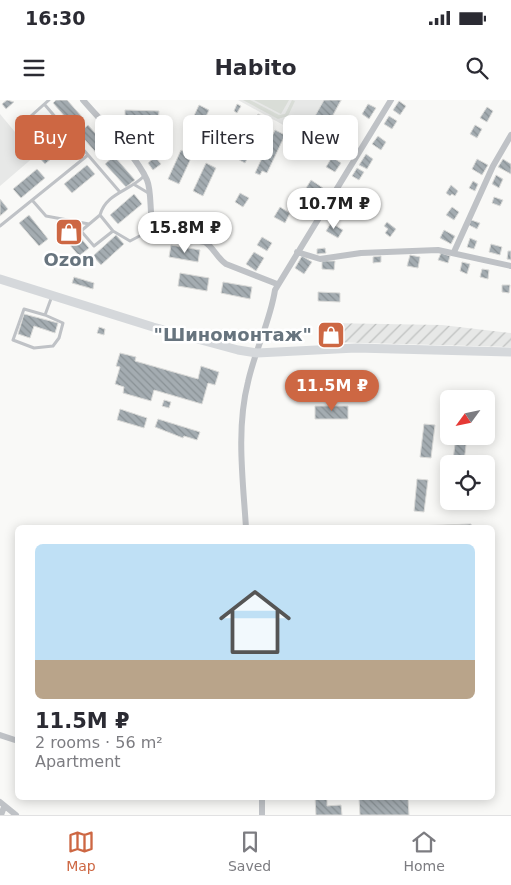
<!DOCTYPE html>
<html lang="en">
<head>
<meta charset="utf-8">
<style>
	:root { --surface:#fff; --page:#f2f2f3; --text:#2b2b33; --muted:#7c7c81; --line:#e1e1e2; --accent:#cd6743 }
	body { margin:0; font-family:"DejaVu Sans",sans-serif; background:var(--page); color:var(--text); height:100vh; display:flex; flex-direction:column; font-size:19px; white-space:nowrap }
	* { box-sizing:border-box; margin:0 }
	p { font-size:16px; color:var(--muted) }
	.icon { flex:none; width:28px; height:28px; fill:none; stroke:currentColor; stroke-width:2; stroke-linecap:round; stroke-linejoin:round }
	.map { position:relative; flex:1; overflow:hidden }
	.details { position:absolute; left:15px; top:425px; width:480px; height:275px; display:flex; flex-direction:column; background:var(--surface); border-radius:8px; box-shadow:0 2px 12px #0003 }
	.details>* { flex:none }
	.hud { position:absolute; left:15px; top:15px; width:481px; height:45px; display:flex; gap:10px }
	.needle { width:32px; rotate:237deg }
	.fabs { position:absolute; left:440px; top:290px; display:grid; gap:10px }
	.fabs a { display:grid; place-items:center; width:55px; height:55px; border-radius:8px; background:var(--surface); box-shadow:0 2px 12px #0003; font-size:25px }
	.price { position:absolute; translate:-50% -42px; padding:0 11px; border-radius:18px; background:#fff; color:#222; font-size:16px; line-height:32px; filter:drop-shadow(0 1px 2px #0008) }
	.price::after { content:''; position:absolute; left:50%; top:30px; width:15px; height:11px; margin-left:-8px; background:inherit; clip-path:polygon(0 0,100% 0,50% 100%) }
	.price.selected { background:var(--accent); color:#fff }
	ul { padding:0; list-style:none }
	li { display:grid; align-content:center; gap:10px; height:265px; padding:0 20px }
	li+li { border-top:1px solid var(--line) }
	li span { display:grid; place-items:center; height:155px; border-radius:8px; color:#555 }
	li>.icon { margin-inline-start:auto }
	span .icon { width:90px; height:90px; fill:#fffc; stroke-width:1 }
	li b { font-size:21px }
	.tag { padding:0 18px; border-radius:8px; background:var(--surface); box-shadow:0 2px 12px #0003; font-size:18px; line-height:45px }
	.tag.selected { background:var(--accent); color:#fff }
	.status { display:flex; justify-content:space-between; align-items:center; height:35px; padding:0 25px; background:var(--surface); direction:ltr }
	.status svg { height:14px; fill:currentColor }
	header { display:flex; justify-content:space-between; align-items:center; height:65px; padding:0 20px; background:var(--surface); font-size:22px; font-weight:700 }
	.tabs { display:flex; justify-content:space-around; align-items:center; height:70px; border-top:1px solid var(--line); background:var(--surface); font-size:14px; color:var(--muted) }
	.tabs a { display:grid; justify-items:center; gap:2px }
	.tabs .selected { color:var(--accent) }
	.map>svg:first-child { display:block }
	.built { fill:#e7e8e7 }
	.industrial { fill:url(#industrial-furrows) }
	.pitch { fill:#d9ddd7 }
	.building { fill:url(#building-back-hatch); stroke:#dbdbd9 }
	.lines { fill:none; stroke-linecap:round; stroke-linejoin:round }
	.lane { stroke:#bfc2c6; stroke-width:3 }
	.street { stroke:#bfc2c6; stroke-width:6 }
	.secondary { stroke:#d5d8db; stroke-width:9 }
	.labels { text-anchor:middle; stroke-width:5; stroke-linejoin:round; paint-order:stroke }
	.poi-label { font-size:18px; font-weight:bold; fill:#67747e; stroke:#fff }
</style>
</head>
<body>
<div class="status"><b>16:30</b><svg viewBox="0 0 49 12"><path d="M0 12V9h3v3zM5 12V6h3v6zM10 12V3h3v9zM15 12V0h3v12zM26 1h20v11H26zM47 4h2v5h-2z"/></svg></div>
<header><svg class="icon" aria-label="menu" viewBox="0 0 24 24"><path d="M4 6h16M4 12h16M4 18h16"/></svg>Habito<svg class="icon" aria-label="search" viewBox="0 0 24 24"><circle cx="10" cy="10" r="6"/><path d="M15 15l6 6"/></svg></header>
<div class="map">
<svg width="511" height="715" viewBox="0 0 511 715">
	<defs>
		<pattern id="industrial-furrows" width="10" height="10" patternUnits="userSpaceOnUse" patternTransform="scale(1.25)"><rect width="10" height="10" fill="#e7e8e7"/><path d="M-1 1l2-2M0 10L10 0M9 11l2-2" fill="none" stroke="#bfc1c0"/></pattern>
		<pattern id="building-back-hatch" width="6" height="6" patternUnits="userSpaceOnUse" patternTransform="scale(1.25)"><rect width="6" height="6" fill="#a4acb1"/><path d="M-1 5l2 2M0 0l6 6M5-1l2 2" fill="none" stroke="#899195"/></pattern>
	</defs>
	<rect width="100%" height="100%" fill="#f9f9f7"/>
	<path class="built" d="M 238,0 L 342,0 L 325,30 L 314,42 Z
		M 0,14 L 35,56 L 0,86 Z"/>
	<path class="industrial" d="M 327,223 L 442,225 L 511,233 L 511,247 L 328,242 Z"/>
	<path class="pitch" d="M 243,0 L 250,0 L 279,15 L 285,14 L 292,0 L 295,1 L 288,16 L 278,19 Z
		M 254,0 L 289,0 L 281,14 Z"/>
	<path class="building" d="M 7,0 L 14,2 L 6,9 L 2,4 Z
		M 56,0 L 67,0 L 83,18 L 73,26 L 53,3 Z
		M 324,0 L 341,0 L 326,28 L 318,24 L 313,33 L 307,30 Z
		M 399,1 L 406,6 L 400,15 L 393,10 Z
		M 237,4 L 241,6 L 237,13 L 234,11 Z
		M 368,4 L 376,8 L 369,19 L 362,14 Z
		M 199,5 L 209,10 L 196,38 L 186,33 Z
		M 487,7 L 493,11 L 487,22 L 480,18 Z
		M 125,10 L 159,11 L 158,25 L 125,25 Z
		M 258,14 L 264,17 L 260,24 L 254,21 Z
		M 389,16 L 397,21 L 392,29 L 384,24 Z
		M 223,17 L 235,23 L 221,51 L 209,45 Z
		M 88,25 L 108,48 L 99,56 L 79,33 Z
		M 475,25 L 482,29 L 477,38 L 470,34 Z
		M 248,29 L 260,35 L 245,63 L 234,57 Z
		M 275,30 L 285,35 L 267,73 L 262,71 L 260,75 L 255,73 Z
		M 61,34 L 69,43 L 45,64 L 37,55 Z
		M 345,34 L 357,40 L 349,55 L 338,49 Z
		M 378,36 L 386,42 L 381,50 L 372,44 Z
		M 181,50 L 192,56 L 179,84 L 168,79 Z
		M 366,54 L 373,59 L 367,69 L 359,65 Z
		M 114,56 L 135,80 L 126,87 L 105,64 Z
		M 155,57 L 161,64 L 153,70 L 148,63 Z
		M 332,57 L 341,63 L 335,72 L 326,67 Z
		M 477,59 L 488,65 L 482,75 L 472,69 Z
		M 503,59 L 511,64 L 511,74 L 498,67 Z
		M 206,63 L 216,68 L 203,96 L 193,91 Z
		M 87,65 L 95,74 L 72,93 L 64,84 Z
		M 357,68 L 364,72 L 359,80 L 352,76 Z
		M 37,69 L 45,78 L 21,98 L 13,89 Z
		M 496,75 L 503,79 L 499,88 L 492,84 Z
		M 311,80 L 323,88 L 315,100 L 303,93 Z
		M 473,81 L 478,84 L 475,91 L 469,88 Z
		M 451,85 L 458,91 L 455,96 L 452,94 L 450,96 L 446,93 Z
		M 240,93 L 249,98 L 243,107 L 235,102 Z
		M 134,94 L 142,104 L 118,124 L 110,115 Z
		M 494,97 L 503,100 L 500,106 L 492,103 Z
		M 0,99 L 8,109 L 0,116 Z
		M 338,103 L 349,110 L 344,118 L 333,111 Z
		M 280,107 L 290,113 L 285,123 L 274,117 Z
		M 452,107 L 459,112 L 454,120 L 446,115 Z
		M 29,115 L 48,139 L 39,146 L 19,123 Z
		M 169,116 L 199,121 L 197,134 L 167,128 Z
		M 471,120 L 480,123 L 477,129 L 469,125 Z
		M 387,122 L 396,129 L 390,137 L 385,133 L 388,129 L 384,126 Z
		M 331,123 L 343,130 L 338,138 L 326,131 Z
		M 70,125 L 89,148 L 79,156 L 60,133 Z
		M 444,130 L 455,136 L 451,144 L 440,138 Z
		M 116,135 L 124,144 L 101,165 L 93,156 Z
		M 262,137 L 272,143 L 267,151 L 257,145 Z
		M 470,138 L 477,141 L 474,149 L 467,147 Z
		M 491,144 L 502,147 L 500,155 L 489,152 Z
		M 171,145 L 200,150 L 198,162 L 169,157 Z
		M 325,148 L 326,153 L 317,154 L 317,149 Z
		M 508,151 L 511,151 L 511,160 L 507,159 Z
		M 254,152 L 264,158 L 256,171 L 246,164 Z
		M 441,153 L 450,156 L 448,163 L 438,160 Z
		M 410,155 L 420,157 L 418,168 L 407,166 Z
		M 302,156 L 312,162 L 304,174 L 295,168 Z
		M 381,156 L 381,162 L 373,163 L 373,157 Z
		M 322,161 L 335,161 L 334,170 L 322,169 Z
		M 462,162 L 470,164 L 467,174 L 460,171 Z
		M 482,169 L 489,170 L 488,179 L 480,177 Z
		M 180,173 L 209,178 L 207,191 L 178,186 Z
		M 74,177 L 94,183 L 93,189 L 72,183 Z
		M 223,182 L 252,187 L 250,199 L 221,193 Z
		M 502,185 L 510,185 L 509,193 L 502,192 Z
		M 318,192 L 340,193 L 340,202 L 318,201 Z
		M 24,214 L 58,223 L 55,233 L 34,226 L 30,238 L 18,234 Z
		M 99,227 L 105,229 L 104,235 L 97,233 Z
		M 120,253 L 136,257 L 135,261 L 198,279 L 201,266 L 219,272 L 215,285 L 208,283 L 202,304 L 154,290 L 151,301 L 123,293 L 124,287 L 115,284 L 120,267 L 116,266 Z
		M 164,300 L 171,302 L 169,308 L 162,306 Z
		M 315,306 L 348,306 L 348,319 L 315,319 Z
		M 120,309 L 147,318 L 144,328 L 117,320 Z
		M 158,319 L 200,332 L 197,340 L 184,336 L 183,338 L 155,327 Z
		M 424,324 L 435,325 L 431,358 L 420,357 Z
		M 456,336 L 467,336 L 464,362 L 453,360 Z
		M 417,379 L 428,380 L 424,412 L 414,411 Z
		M 471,424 L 472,428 L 415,428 L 415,426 Z
		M 315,698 L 327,698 L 327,706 L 341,705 L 342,715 L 316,715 Z
		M 408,698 L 409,715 L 360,715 L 359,699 Z"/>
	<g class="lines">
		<path class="lane" d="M 45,5 L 119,91
			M 22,24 L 49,0
			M 135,85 L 150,94
			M 32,100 L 46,116 L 89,124
			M 100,115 C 106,93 130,91 144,76
			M 0,126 L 88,55
			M 113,131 L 100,115 L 81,131 L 94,146 L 113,131 L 130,141 L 153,129
			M 45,215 L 63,223 L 59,238 L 53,246 L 34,248 L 13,240 L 24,209 L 45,215 L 52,196"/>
		<path class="street" d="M 83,0 C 101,21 136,55 147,80 C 153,94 148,124 156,133 L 205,142 C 214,148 217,158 226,164 L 277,184
			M 297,152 L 320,159 L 361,153 L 438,150 L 511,166
			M 454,152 L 493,66 L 511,35
			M 246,428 C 243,380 236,329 248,282 C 255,250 270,222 275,190 L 391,0
			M 0,635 L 18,641
			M 262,698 L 262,715
			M 0,702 L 16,715
			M 1,715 L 4,707"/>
		<path class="secondary" d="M 0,179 L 153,227 L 238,250 L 257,253 L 356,248 L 511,252"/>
	</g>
	<defs>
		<g id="shop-square" transform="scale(1.4375)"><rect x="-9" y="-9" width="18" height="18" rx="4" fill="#cd6743" stroke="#fff"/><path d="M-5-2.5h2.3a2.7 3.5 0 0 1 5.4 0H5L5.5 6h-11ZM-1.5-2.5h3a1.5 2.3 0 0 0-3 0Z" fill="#fff"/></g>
	</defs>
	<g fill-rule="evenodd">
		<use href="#shop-square" x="69" y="132"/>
		<use href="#shop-square" x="331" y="235"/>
	</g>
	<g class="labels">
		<g class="poi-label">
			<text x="69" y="166">Ozon</text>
			<text x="312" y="241" text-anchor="end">"Шиномонтаж"</text>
		</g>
	</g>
</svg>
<div class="fabs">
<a><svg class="needle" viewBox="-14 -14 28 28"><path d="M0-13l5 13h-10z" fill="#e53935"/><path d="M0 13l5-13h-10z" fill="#7c7c81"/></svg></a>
<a><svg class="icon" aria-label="locate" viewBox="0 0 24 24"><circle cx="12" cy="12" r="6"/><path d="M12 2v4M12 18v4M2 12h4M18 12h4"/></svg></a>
</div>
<b class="price" style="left:334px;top:130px">10.7M ₽</b>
<b class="price" style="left:185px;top:154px">15.8M ₽</b>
<b class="price selected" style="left:332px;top:312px">11.5M ₽</b>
<div class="hud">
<a class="tag selected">Buy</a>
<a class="tag">Rent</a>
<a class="tag">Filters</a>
<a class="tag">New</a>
</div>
<section class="details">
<ul>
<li><span style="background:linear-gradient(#bfe0f5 75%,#b9a48a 0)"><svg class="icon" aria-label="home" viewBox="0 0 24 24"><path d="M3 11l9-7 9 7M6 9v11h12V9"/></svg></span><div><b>11.5M ₽</b><p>2 rooms · 56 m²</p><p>Apartment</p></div></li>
</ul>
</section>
</div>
<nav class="tabs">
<a class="selected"><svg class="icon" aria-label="map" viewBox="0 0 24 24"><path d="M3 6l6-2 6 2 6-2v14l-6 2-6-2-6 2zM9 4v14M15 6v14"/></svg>Map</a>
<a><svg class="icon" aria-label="saved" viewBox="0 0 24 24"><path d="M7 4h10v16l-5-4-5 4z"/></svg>Saved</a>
<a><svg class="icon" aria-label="home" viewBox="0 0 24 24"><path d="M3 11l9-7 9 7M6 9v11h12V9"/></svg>Home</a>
</nav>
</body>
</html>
